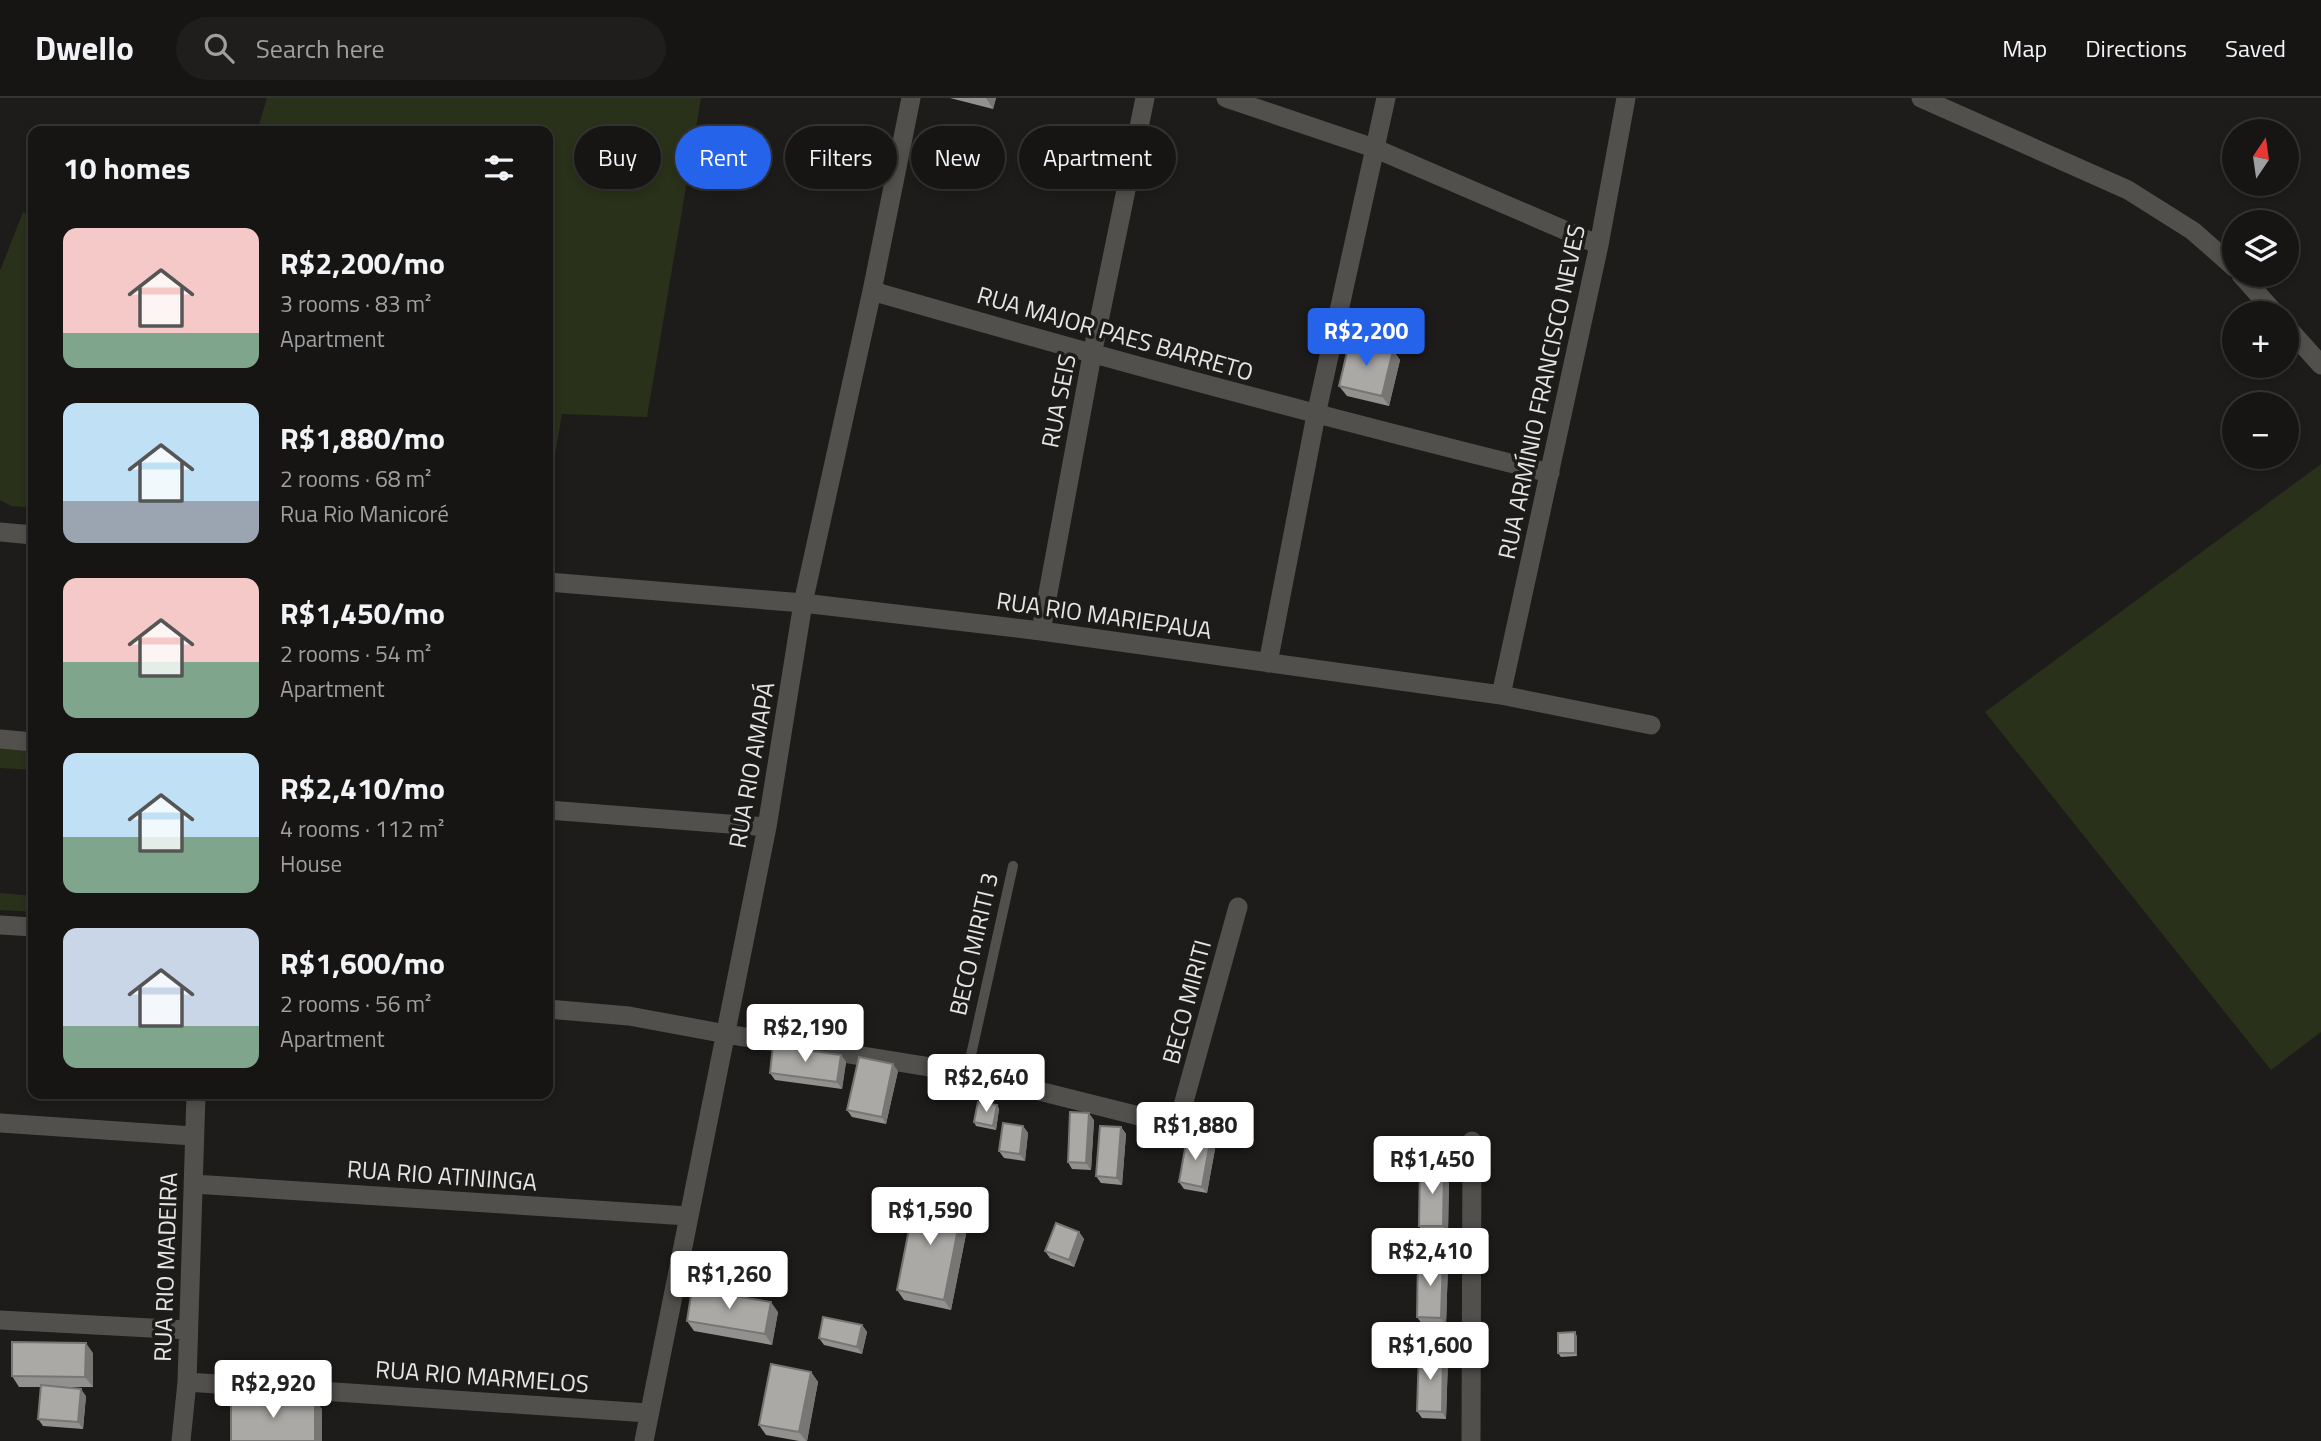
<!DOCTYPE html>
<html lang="en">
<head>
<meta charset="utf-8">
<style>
	:root { --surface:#161514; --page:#1f1e1d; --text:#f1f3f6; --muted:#9e9fa0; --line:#353434; --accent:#2563eb }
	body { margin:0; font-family:"Titillium Web",sans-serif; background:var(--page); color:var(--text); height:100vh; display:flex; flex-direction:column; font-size:26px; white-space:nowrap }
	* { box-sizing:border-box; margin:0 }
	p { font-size:23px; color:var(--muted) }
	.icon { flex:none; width:38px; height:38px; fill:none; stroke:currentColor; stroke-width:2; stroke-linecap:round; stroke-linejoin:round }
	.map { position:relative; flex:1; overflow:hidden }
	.details { position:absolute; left:28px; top:28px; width:525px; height:973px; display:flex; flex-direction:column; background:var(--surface); border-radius:14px; box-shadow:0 4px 10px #0003,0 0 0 2px var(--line) }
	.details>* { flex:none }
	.top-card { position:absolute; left:574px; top:28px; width:665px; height:63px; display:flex; gap:14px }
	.needle { width:46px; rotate:13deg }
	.tools { position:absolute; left:2222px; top:21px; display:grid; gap:14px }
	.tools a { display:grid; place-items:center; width:77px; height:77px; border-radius:50%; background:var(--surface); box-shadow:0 4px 10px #0003,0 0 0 2px var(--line); font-size:35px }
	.price { position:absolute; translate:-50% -60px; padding:0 16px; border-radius:7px; background:#fff; color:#222; font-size:23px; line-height:46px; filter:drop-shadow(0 2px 4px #0008) }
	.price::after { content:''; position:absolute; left:50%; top:42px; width:21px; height:16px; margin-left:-10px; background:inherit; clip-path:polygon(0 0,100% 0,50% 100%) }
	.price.on { background:var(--accent); color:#fff }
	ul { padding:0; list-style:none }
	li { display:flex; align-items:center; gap:21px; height:175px; padding:0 35px }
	li span { display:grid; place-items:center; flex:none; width:196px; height:140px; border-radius:14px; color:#555 }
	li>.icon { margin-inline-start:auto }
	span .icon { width:84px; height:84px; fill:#fffc; stroke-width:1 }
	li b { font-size:30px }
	h2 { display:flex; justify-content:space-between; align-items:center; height:84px; padding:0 35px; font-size:30px }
	.tag { padding:0 24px; border-radius:32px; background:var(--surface); box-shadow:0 4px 10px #0003,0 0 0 2px var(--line); font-size:24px; line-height:63px }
	.tag.on { background:var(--accent); color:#fff }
	header { display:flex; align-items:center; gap:42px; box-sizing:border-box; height:98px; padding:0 35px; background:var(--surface); border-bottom:2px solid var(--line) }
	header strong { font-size:33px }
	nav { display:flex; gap:38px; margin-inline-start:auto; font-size:24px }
	.search { width:490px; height:63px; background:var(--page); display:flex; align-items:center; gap:18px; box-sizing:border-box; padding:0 24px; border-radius:38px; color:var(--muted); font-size:26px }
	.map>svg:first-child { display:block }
	.green { fill:#29311a }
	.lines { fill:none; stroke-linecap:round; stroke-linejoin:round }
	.service { stroke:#52504d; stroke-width:10 }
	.minor { stroke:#52504d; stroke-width:19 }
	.tertiary { stroke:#52504d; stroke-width:19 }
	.wall { fill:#93918f }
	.shaded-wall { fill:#787674 }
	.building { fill:#aba9a6; stroke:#787674; stroke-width:2 }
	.labels { text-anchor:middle; stroke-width:7; stroke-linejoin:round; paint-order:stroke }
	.street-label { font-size:24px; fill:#e6e5e3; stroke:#1e1c1a }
</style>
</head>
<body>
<header>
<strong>Dwello</strong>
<div class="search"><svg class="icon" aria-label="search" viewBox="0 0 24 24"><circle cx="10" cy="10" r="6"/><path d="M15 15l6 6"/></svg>Search here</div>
<nav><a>Map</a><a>Directions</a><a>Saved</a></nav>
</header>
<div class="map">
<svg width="2321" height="1343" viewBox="0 0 2321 1343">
	<rect width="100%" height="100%" fill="#1e1c1a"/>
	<path class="green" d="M 267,0 L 701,0 L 647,319 L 562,316 L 548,396 L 548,33 L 257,33 Z
		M 23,114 L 33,118 L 33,410 L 11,408 L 0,402 L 0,173 Z
		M 2321,366 L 2321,934 L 2271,972 L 1985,614 Z
		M 0,649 L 33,652 L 33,672 L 0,670 Z
		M 0,795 L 33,798 L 33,814 L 0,812 Z"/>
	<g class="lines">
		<path class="service" d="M 967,975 L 1013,768"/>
		<path class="minor" d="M 1226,0 L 1374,50 L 1599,147
			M 872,193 C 1097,258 1322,319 1550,375
			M 0,434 L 33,437
			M 548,484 L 803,505 L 1041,533 L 1501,597 L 1651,627
			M 1041,533 L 1092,257 L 1145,0
			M 1268,565 L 1316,317 L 1386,0
			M 1501,597 L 1599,147 L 1626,0
			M 0,641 L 33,644
			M 548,712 L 767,729
			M 0,827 L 33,829
			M 548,911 L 629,918 L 726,936 L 967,975 L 1159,1023 L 1172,1021 L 1182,1011 L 1238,809
			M 0,1025 L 193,1038
			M 193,1086 L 688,1118
			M 0,1222 L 188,1232
			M 187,1284 L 648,1315
			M 181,1343 L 187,1284 L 196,996
			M 644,1343 L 767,729 L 803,505 L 872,193 L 911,0
			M 1471,1343 L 1472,1043"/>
		<path class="tertiary" d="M 1921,0 L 2128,92 L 2193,133 L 2235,170
			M 2241,177 L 2275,215
			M 2287,229 L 2321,267"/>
	</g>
	<path class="wall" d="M 950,0 L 996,0 L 993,11 Z
		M 1393,252 L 1400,262 L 1389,308 L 1347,298 L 1339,288 Z
		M 841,957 L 846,964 L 842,991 L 775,982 L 770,975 Z
		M 898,973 L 886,1026 L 852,1019 L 847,1012 Z
		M 997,1007 L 999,1011 L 996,1032 L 976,1028 L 974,1024 Z
		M 1094,1022 L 1091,1072 L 1072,1071 L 1068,1064 Z
		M 1023,1028 L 1028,1035 L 1025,1063 L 1004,1060 L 999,1053 Z
		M 1121,1029 L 1126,1036 L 1122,1087 L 1101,1085 L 1096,1078 Z
		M 1210,1044 L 1215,1051 L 1207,1095 L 1184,1091 L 1179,1084 Z
		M 1444,1069 L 1449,1076 L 1448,1135 L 1424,1135 L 1419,1128 Z
		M 970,1116 L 951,1212 L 904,1202 L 897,1192 Z
		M 1079,1134 L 1084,1141 L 1074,1169 L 1050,1160 L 1045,1153 Z
		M 1443,1160 L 1448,1167 L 1446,1227 L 1422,1226 L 1417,1219 Z
		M 778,1214 L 772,1247 L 694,1233 L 687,1223 Z
		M 862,1227 L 867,1234 L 862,1256 L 824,1247 L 819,1240 Z
		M 1577,1238 L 1577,1258 L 1561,1259 L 1558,1255 Z
		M 93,1255 L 93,1289 L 59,1289 L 86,1298 L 83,1331 L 43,1328 L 38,1321 L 41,1289 L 19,1289 L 12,1278 Z
		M 1448,1261 L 1446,1321 L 1422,1320 L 1417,1313 Z
		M 811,1274 L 818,1284 L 807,1343 L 799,1343 L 766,1337 L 759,1327 Z"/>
	<path class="shaded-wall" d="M 986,0 L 996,0 L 993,11 Z
		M 1393,252 L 1400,262 L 1389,308 L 1382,298 Z
		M 841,957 L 846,964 L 842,991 L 837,984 Z
		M 893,966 L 898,973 L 886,1026 L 882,1019 Z
		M 997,1007 L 999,1011 L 996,1032 L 993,1028 Z
		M 1089,1015 L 1094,1022 L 1091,1072 L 1086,1065 Z
		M 1023,1028 L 1028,1035 L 1025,1063 L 1020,1056 Z
		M 1121,1029 L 1126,1036 L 1122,1087 L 1117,1080 Z
		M 1210,1044 L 1215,1051 L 1207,1095 L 1202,1089 Z
		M 1444,1069 L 1449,1076 L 1448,1135 L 1443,1128 Z
		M 963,1106 L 970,1116 L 951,1212 L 944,1202 Z
		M 1079,1134 L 1084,1141 L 1074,1169 L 1069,1162 Z
		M 1443,1160 L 1448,1167 L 1446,1227 L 1441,1220 Z
		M 771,1204 L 778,1214 L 772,1247 L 765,1236 Z
		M 862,1227 L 867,1234 L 862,1256 L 857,1249 Z
		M 1575,1234 L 1577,1238 L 1577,1258 L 1575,1255 Z
		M 86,1245 L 93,1255 L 93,1289 L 85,1279 Z
		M 1443,1254 L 1448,1261 L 1446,1321 L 1442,1314 Z
		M 811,1274 L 818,1284 L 807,1343 L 806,1343 L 799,1334 Z
		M 81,1291 L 86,1298 L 83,1331 L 78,1324 Z
		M 315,1301 L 322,1311 L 322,1343 L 315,1343 Z"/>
	<path class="building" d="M 1350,242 L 1393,252 L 1382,298 L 1339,288 Z
		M 773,948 L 841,957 L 837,984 L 770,975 Z
		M 859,959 L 893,966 L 882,1019 L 847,1012 Z
		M 978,1004 L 997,1007 L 993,1028 L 974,1024 Z
		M 1070,1014 L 1089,1015 L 1086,1065 L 1068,1064 Z
		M 1003,1025 L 1023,1028 L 1020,1056 L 999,1053 Z
		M 1100,1028 L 1121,1029 L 1117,1080 L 1096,1078 Z
		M 1187,1040 L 1210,1044 L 1202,1089 L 1179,1084 Z
		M 1420,1069 L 1444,1069 L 1443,1128 L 1419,1128 Z
		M 916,1097 L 963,1106 L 944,1202 L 897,1192 Z
		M 1056,1125 L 1079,1134 L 1069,1162 L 1045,1153 Z
		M 1418,1160 L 1443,1160 L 1441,1220 L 1417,1219 Z
		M 692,1191 L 771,1204 L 765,1236 L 687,1223 Z
		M 823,1219 L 862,1227 L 857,1249 L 819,1240 Z
		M 1575,1234 L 1575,1255 L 1558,1255 L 1558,1235 Z
		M 12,1244 L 86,1245 L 85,1279 L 12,1278 Z
		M 1419,1254 L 1443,1254 L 1442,1314 L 1417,1313 Z
		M 771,1266 L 811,1274 L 799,1334 L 759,1327 Z
		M 41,1287 L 81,1291 L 78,1324 L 38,1321 Z
		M 231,1300 L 315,1301 L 315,1343 L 231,1343 Z"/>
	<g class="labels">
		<g class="street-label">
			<text transform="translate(1115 236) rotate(16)" y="8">RUA MAJOR PAES BARRETO</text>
			<text transform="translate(1542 294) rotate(-78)" y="8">RUA ARMÍNIO FRANCISCO NEVES</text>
			<text transform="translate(1059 303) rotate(-79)" y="8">RUA SEIS</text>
			<text transform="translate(1104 518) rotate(8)" y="8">RUA RIO MARIEPAUA</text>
			<text transform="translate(752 667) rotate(-80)" y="8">RUA RIO AMAPÁ</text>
			<text transform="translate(974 846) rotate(-77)" y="8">BECO MIRITI 3</text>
			<text transform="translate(1187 904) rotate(-75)" y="8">BECO MIRITI</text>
			<text transform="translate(442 1078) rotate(4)" y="8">RUA RIO ATININGA</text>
			<text transform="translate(166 1169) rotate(-88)" y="8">RUA RIO MADEIRA</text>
			<text transform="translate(482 1279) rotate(4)" y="8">RUA RIO MARMELOS</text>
		</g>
	</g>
</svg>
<div class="tools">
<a><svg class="needle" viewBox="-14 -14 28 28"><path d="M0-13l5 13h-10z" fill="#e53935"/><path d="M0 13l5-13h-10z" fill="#9e9fa0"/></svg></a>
<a><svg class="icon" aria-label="layers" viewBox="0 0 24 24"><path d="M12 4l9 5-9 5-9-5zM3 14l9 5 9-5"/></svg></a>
<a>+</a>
<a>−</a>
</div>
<b class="price on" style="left:1366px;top:270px">R$2,200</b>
<b class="price" style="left:805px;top:966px">R$2,190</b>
<b class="price" style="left:986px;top:1016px">R$2,640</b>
<b class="price" style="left:1195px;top:1064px">R$1,880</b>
<b class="price" style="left:1432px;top:1098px">R$1,450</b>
<b class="price" style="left:930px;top:1149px">R$1,590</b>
<b class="price" style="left:1430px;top:1190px">R$2,410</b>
<b class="price" style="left:729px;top:1213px">R$1,260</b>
<b class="price" style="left:1430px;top:1284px">R$1,600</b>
<b class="price" style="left:273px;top:1322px">R$2,920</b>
<div class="top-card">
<a class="tag">Buy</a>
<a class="tag on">Rent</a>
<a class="tag">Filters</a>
<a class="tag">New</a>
<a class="tag">Apartment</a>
</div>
<section class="details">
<h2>10 homes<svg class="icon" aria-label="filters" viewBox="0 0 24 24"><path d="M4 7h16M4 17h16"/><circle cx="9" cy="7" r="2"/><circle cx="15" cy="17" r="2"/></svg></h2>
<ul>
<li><span style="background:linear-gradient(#f6c9c9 75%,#7fa58c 0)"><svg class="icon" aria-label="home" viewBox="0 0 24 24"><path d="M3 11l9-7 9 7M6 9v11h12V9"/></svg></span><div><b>R$2,200/mo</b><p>3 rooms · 83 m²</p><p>Apartment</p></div></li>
<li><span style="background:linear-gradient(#bfe0f5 70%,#9aa5b1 0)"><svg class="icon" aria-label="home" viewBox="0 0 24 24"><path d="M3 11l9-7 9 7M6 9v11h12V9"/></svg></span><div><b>R$1,880/mo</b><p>2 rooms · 68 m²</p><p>Rua Rio Manicoré</p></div></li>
<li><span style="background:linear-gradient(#f6c9c9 60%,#7fa58c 0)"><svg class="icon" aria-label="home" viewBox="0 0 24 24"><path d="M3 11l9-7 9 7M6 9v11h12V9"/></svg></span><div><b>R$1,450/mo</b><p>2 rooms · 54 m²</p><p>Apartment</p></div></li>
<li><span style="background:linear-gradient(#bfe0f5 60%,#7fa58c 0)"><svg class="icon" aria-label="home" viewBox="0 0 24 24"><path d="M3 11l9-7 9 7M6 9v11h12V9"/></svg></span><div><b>R$2,410/mo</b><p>4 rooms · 112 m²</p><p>House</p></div></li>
<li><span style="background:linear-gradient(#c9d6e8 70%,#7fa58c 0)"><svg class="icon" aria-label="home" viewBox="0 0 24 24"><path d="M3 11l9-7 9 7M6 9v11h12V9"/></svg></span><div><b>R$1,600/mo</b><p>2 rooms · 56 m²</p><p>Apartment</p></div></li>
</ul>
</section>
</div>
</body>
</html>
